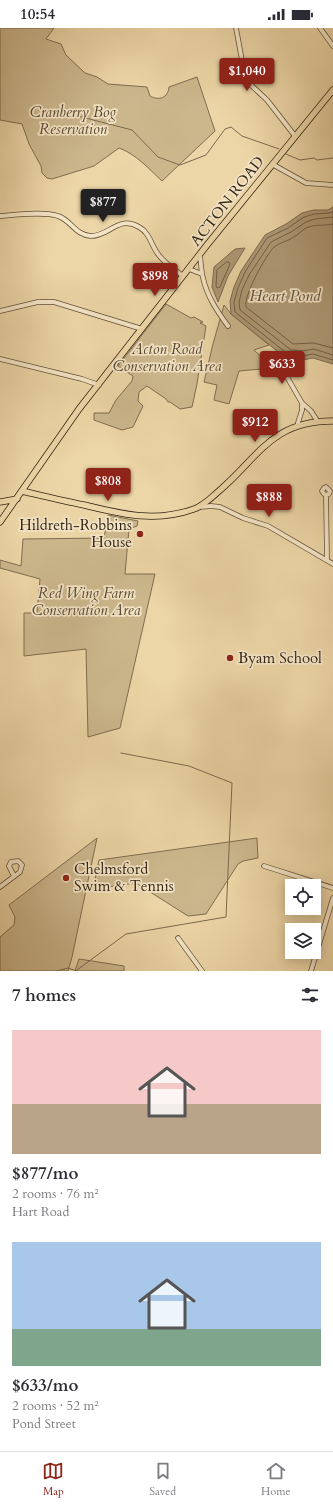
<!DOCTYPE html>
<html lang="en">
<head>
<meta charset="utf-8">
<style>
	:root { --surface:#fff; --page:#f2f2f3; --text:#2b2b33; --muted:#7c7c81; --line:#e1e1e2; --accent:#8f2418 }
	body { margin:0; font-family:Cardo,serif; background:var(--page); color:var(--text); height:100vh; display:flex; flex-direction:column; font-size:15px; white-space:nowrap }
	* { box-sizing:border-box; margin:0 }
	p { font-size:13px; color:var(--muted) }
	.icon { flex:none; width:22px; height:22px; fill:none; stroke:currentColor; stroke-width:2; stroke-linecap:round; stroke-linejoin:round }
	.map { position:relative; height:943px; overflow:hidden }
	.drawer { display:flex; flex-direction:column; background:var(--surface); flex:1 }
	.drawer>* { flex:none }
	.tools { position:absolute; left:285px; top:851px; display:grid; gap:8px }
	.tools a { display:grid; place-items:center; width:36px; height:36px; border-radius:0px; background:var(--surface); box-shadow:0 2px 10px #0003; font-size:20px }
	.price { position:absolute; translate:-50% -34px; padding:0 9px; border-radius:4px; background:var(--accent); color:#fff; font-size:13px; line-height:26px; filter:drop-shadow(0 1px 2px #0008) }
	.price::after { content:''; position:absolute; left:50%; top:24px; width:12px; height:9px; margin-left:-6px; background:inherit; clip-path:polygon(0 0,100% 0,50% 100%) }
	.price.on { background:#222; color:#fff }
	ul { padding:0; list-style:none }
	li { display:grid; align-content:center; gap:8px; height:212px; padding:0 12px }
	li span { display:grid; place-items:center; height:124px; border-radius:0px; color:#555 }
	li>.icon { margin-inline-start:auto }
	span .icon { width:72px; height:72px; fill:#fffc; stroke-width:1 }
	li b { font-size:17px }
	h2 { display:flex; justify-content:space-between; align-items:center; height:48px; padding:0 12px; font-size:17px }
	.status { display:flex; justify-content:space-between; align-items:center; height:28px; padding:0 20px; background:var(--surface); direction:ltr }
	.status svg { height:11px; fill:currentColor }
	.dock { display:flex; justify-content:space-around; align-items:center; height:56px; border-top:1px solid var(--line); background:var(--surface); font-size:11px; color:var(--muted) }
	.dock a { display:grid; justify-items:center; gap:2px }
	.dock .on { color:var(--accent) }
	.map>svg:first-child { display:block }
	.green { fill:#ccb78d; stroke:#7f6d50 }
	.water { fill:#ad9874; stroke:#7c694e }
	.lines { fill:none; stroke-linecap:round; stroke-linejoin:round }
	.shore { stroke:#705e44; stroke-width:1 }
	.stream { stroke:#7c694e; stroke-width:1 }
	.minor-casing { stroke:#605038; stroke-width:5.5 }
	.major-casing { stroke:#322314; stroke-width:7 }
	.minor { stroke:#f3e4c5; stroke-width:4 }
	.major { stroke:#ecd5a6; stroke-width:5.5 }
	.poi-dot { fill:#8f2418; stroke:#f3e4c5; stroke-width:1.5 }
	.labels { text-anchor:middle; stroke-width:3.5; stroke-linejoin:round; paint-order:stroke }
	.park-label { font-size:15px; font-style:italic; fill:#584832; stroke:#f3e4c5 }
	.street-label { font-size:15px; fill:#322314; stroke:#f3e4c5 }
	.poi-label { font-size:15px; fill:#322314; stroke:#f3e4c5; text-anchor:start }
	.water-label { font-size:16px; font-style:italic; fill:#5d4c36; stroke:#f3e4c5 }
</style>
</head>
<body>
<div class="status"><b>10:54</b><svg viewBox="0 0 49 12"><path d="M0 12V9h3v3zM5 12V6h3v6zM10 12V3h3v9zM15 12V0h3v12zM26 1h20v11H26zM47 4h2v5h-2z"/></svg></div>
<div class="map">
<svg width="333" height="943" viewBox="0 0 333 943">
	<rect width="100%" height="100%" fill="#ecd5a6"/>
	<filter id="stains"><feTurbulence type="fractalNoise" baseFrequency=".005" numOctaves="4"/><feColorMatrix values="0 0 0 0 .2 0 0 0 0 .09 0 0 0 0 .02 0 0 0 .5 -.17"/></filter>
	<radialGradient id="worn" r=".72"><stop offset=".6" stop-color="#630" stop-opacity="0"/><stop offset="1" stop-color="#630" stop-opacity=".3"/></radialGradient>
	<path class="green" d="M 0,0 L 54,0 L 46,11 L 61,16 L 66,27 L 85,45 L 97,49 L 108,56 L 147,59 L 150,68 C 159,73 168,70 169,59 L 197,49 L 215,103 L 162,153 C 149,141 136,126 119,120 L 94,138 L 52,151 L 47,150 L 42,145 L 41,138 L 29,116 L 22,96 L 0,92 Z
		M 166,276 L 191,290 L 194,289 L 203,294 L 200,295 L 206,298 L 197,356 L 192,379 L 180,381 L 170,374 L 168,374 L 166,371 L 147,358 L 139,364 L 138,373 L 143,378 L 133,399 L 122,402 L 94,392 L 94,385 L 109,385 L 116,372 L 132,353 L 133,348 L 118,338 Z
		M 224,277 L 231,286 L 269,317 L 254,322 L 273,340 L 239,343 L 229,376 L 214,372 L 217,357 L 204,354 L 213,316 Z
		M 108,487 L 138,493 L 137,498 L 129,501 L 125,546 L 155,546 L 120,700 L 88,709 L 86,621 L 24,628 L 24,585 L 37,585 L 40,551 L 0,540 L 0,532 L 21,538 L 23,511 L 104,510 Z
		M 97,810 L 72,929 L 68,943 L 0,943 L 0,909 L 14,897 L 15,889 L 9,877 Z
		M 257,810 L 258,830 L 243,833 L 238,836 L 206,886 L 188,888 L 136,855 L 93,861 L 99,832 Z
		M 79,931 L 124,938 L 124,943 L 75,943 Z"/>
	<path class="water" d="M 333,179 L 333,336 L 313,330 L 302,332 L 287,331 L 231,286 L 230,273 L 234,259 L 241,243 L 265,207 L 286,196 L 302,185 L 314,182 L 328,182 Z
		M 245,220 L 228,248 L 218,274 L 212,259 L 214,239 L 235,221 Z"/>
	<g class="lines">
		<path class="shore" d="M 333,184 L 329,185 L 314,186 L 304,189 L 288,200 L 267,210 L 245,244 L 238,260 L 234,274 L 235,284 L 289,327 L 302,328 L 313,326 L 333,332
			M 333,189 L 315,191 L 306,194 L 291,204 L 271,214 L 249,247 L 242,262 L 239,274 L 240,282 L 291,322 L 302,323 L 314,321 L 333,327
			M 333,196 C 324,198 315,196 306,200 C 302,202 298,207 294,209 C 288,213 279,215 274,219 C 266,227 243,268 246,279 L 293,316 L 314,315 L 333,320
			M 227,234 L 229,234 L 230,236 L 220,259 L 217,260 L 216,258 L 217,242 Z"/>
		<path class="stream" d="M 74,87 L 132,102 L 158,129 L 180,137 L 206,127 L 225,101 L 231,99 L 242,108 L 279,121
			M 286,126 L 300,132 L 314,130 L 317,132 L 333,130
			M 77,942 L 126,906 L 226,889 L 232,755 L 189,738 L 121,725
			M 57,943 L 68,940 L 77,943"/>
		<g class="minor-casing">
			<path id="minor" d="M 236,0 L 244,43 L 252,58 L 267,72 L 295,108
				M 320,0 L 333,18
				M 272,136 L 306,155 L 333,157
				M 0,188 C 15,187 44,183 58,188 C 71,192 75,207 91,208 C 110,208 118,187 139,199 C 150,205 151,217 158,226 C 164,235 174,241 183,248
				M 200,227 C 201,235 201,242 203,250 C 207,268 217,283 228,298
				M 189,241 L 202,246
				M 0,283 L 38,274 L 54,274 L 142,301
				M 0,331 L 82,351 L 99,357
				M 269,331 L 287,349 L 302,375 L 311,383 L 318,394
				M 297,398 L 302,382 L 302,375
				M 326,467 L 324,466 L 322,463 L 324,460 L 326,459 L 330,463 L 329,466 L 326,467 L 327,532
				M 200,479 L 211,478 L 220,479 L 243,490 L 268,498 L 333,536
				M 264,838 L 333,860
				M 0,859 L 20,844 L 22,837 L 18,833 L 11,834 L 9,838 L 14,848
				M 178,910 L 202,943
				M 311,943 L 333,870"/>
		</g>
		<g class="major-casing">
			<path id="major" d="M 22,463 C 43,468 63,473 84,477 C 122,486 155,495 194,481 C 203,478 212,469 219,463 C 259,429 271,393 333,393
				M 0,474 L 17,471
				M 0,494 L 79,381 L 207,217 L 333,62"/>
		</g>
		<use href="#minor" class="minor"/>
		<use href="#major" class="major"/>
	</g>
	<g class="poi-dot">
		<circle cx="140" cy="506" r="4"/>
		<circle cx="230" cy="630" r="4"/>
		<circle cx="66" cy="850" r="4"/>
	</g>
	<g class="labels">
		<g class="park-label">
			<text x="73" y="89">Cranberry Bog<tspan x="73" dy="17">Reservation</tspan></text>
			<text x="167" y="326">Acton Road<tspan x="167" dy="17">Conservation Area</tspan></text>
			<text x="86" y="570">Red Wing Farm<tspan x="86" dy="17">Conservation Area</tspan></text>
		</g>
		<g class="street-label">
			<text transform="translate(227 173) rotate(-52)" y="5">ACTON ROAD</text>
		</g>
		<g class="poi-label">
			<text x="132" y="502" text-anchor="end">Hildreth-Robbins<tspan x="132" dy="17">House</tspan></text>
			<text x="238" y="635">Byam School</text>
			<text x="74" y="846">Chelmsford<tspan x="74" dy="17">Swim &amp; Tennis</tspan></text>
		</g>
		<g class="water-label">
			<text x="285" y="273">Heart Pond</text>
		</g>
	</g>
	<rect width="100%" height="100%" filter="url(#stains)"/>
	<rect width="100%" height="100%" fill="url(#worn)"/>
</svg>
<div class="tools">
<a><svg class="icon" aria-label="locate" viewBox="0 0 24 24"><circle cx="12" cy="12" r="6"/><path d="M12 2v4M12 18v4M2 12h4M18 12h4"/></svg></a>
<a><svg class="icon" aria-label="layers" viewBox="0 0 24 24"><path d="M12 4l9 5-9 5-9-5zM3 14l9 5 9-5"/></svg></a>
</div>
<b class="price" style="left:247px;top:64px">$1,040</b>
<b class="price on" style="left:103px;top:195px">$877</b>
<b class="price" style="left:155px;top:269px">$898</b>
<b class="price" style="left:282px;top:357px">$633</b>
<b class="price" style="left:255px;top:415px">$912</b>
<b class="price" style="left:108px;top:474px">$808</b>
<b class="price" style="left:269px;top:490px">$888</b>
</div>
<section class="drawer">
<h2>7 homes<svg class="icon" aria-label="filters" viewBox="0 0 24 24"><path d="M4 7h16M4 17h16"/><circle cx="9" cy="7" r="2"/><circle cx="15" cy="17" r="2"/></svg></h2>
<ul>
<li><span style="background:linear-gradient(#f6c9c9 60%,#b9a48a 0)"><svg class="icon" aria-label="home" viewBox="0 0 24 24"><path d="M3 11l9-7 9 7M6 9v11h12V9"/></svg></span><div><b>$877/mo</b><p>2 rooms · 76 m²</p><p>Hart Road</p></div></li>
<li><span style="background:linear-gradient(#a9c7e8 70%,#7fa58c 0)"><svg class="icon" aria-label="home" viewBox="0 0 24 24"><path d="M3 11l9-7 9 7M6 9v11h12V9"/></svg></span><div><b>$633/mo</b><p>2 rooms · 52 m²</p><p>Pond Street</p></div></li>
</ul>
</section>
<nav class="dock">
<a class="on"><svg class="icon" aria-label="map" viewBox="0 0 24 24"><path d="M3 6l6-2 6 2 6-2v14l-6 2-6-2-6 2zM9 4v14M15 6v14"/></svg>Map</a>
<a><svg class="icon" aria-label="saved" viewBox="0 0 24 24"><path d="M7 4h10v16l-5-4-5 4z"/></svg>Saved</a>
<a><svg class="icon" aria-label="home" viewBox="0 0 24 24"><path d="M3 11l9-7 9 7M6 9v11h12V9"/></svg>Home</a>
</nav>
</body>
</html>
